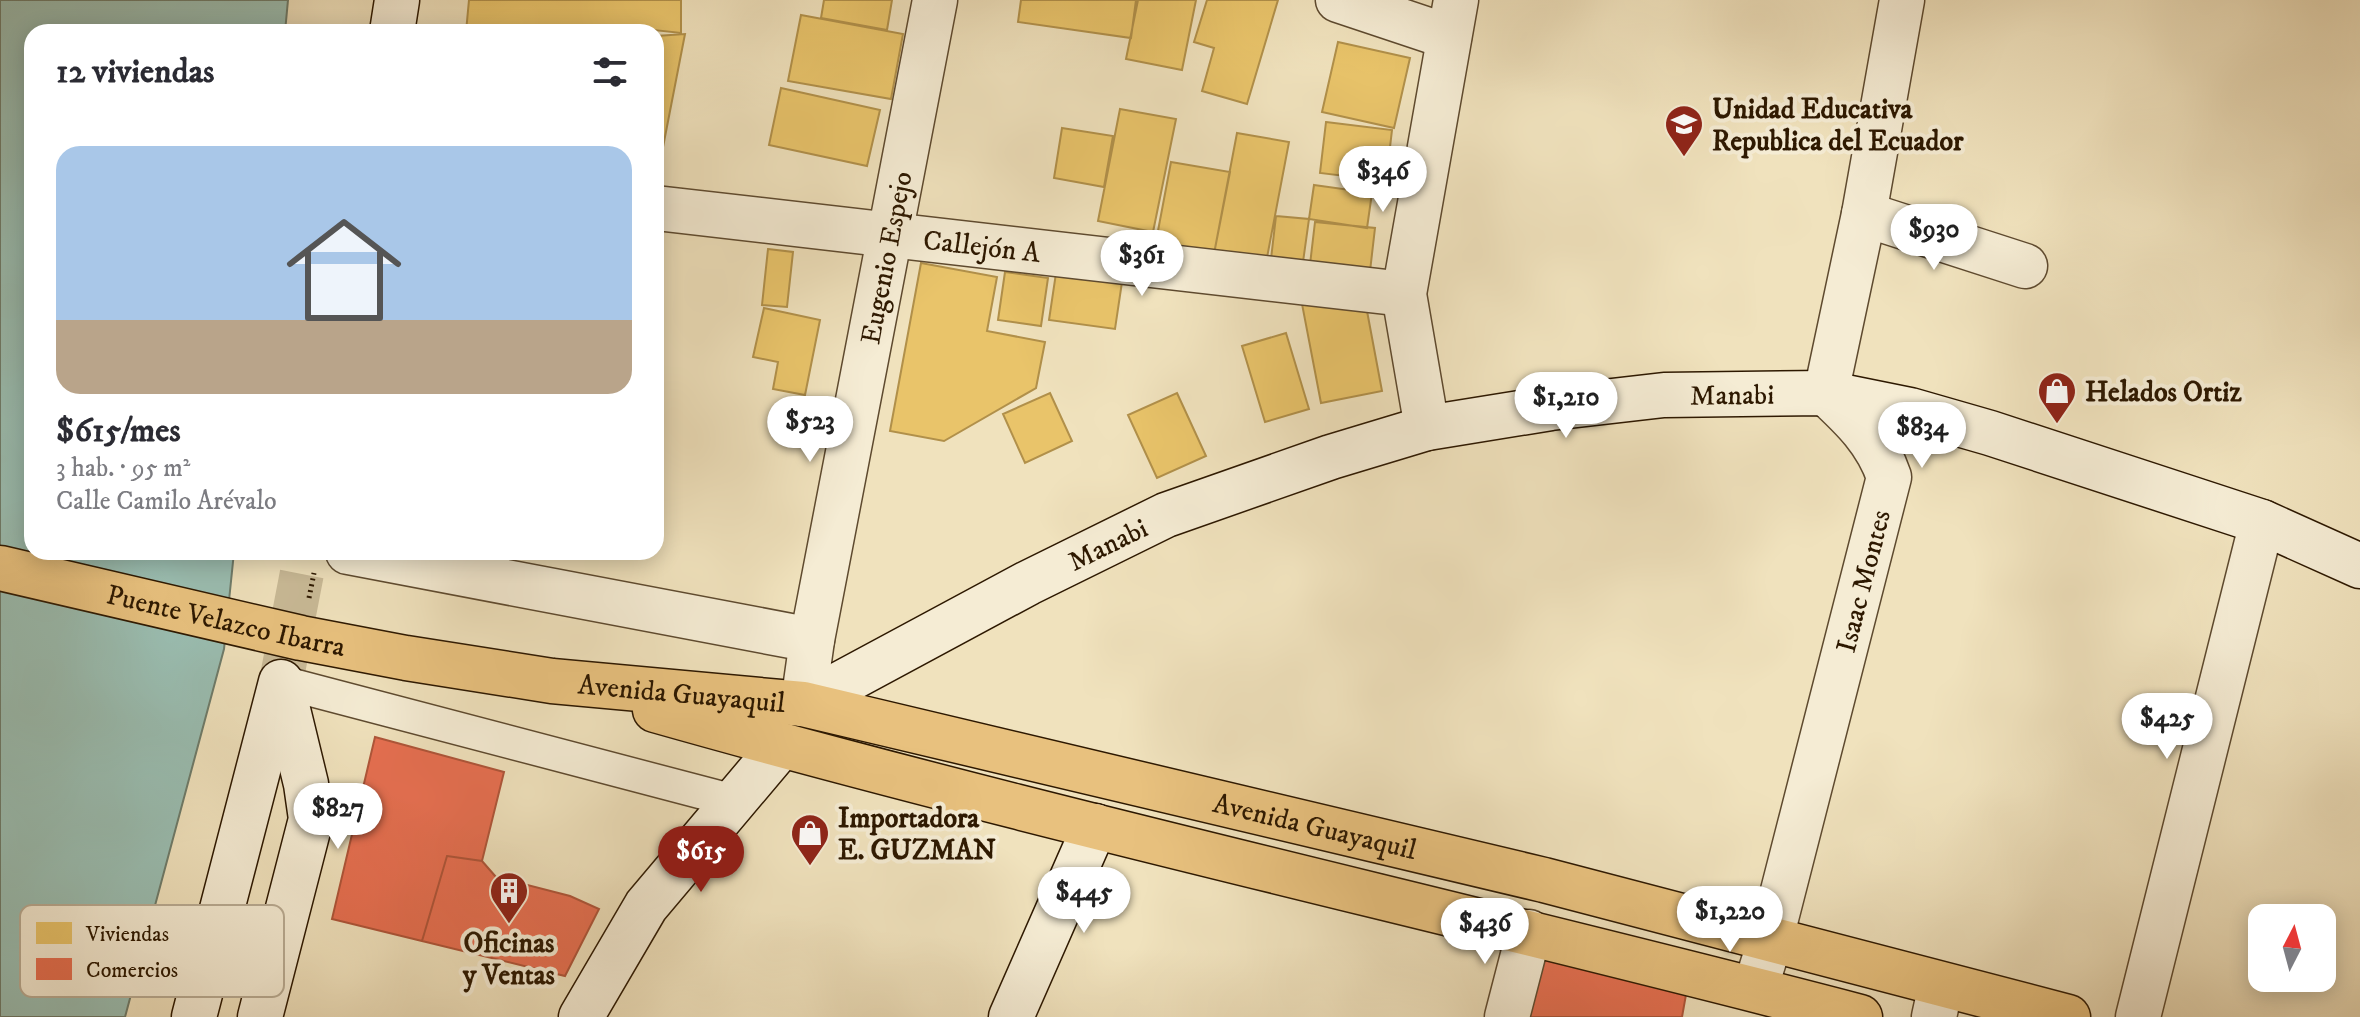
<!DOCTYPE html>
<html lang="es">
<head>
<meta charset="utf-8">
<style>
	:root { --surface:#fff; --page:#f2f2f3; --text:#2b2b33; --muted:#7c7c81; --accent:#8f2418 }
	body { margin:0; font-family:"IM FELL DW Pica",serif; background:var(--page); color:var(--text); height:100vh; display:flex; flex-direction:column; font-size:30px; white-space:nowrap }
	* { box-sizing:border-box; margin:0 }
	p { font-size:26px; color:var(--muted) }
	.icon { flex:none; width:44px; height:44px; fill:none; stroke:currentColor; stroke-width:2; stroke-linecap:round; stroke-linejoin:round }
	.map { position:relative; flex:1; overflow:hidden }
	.panel { position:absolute; left:24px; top:24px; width:640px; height:536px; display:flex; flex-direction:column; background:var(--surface); border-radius:24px; box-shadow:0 4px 20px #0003 }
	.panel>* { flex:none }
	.needle { width:52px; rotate:6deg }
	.fabs { position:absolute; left:2248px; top:904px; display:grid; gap:16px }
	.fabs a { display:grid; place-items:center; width:88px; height:88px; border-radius:16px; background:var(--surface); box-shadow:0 4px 20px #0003; font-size:40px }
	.price { position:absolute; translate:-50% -68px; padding:0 18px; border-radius:28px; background:#fff; color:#222; font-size:26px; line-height:52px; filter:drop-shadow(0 2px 4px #0008) }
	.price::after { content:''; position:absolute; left:50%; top:48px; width:24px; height:18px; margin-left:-12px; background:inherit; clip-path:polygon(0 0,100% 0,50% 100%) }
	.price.on { background:var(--accent); color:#fff }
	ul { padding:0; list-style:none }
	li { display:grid; align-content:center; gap:16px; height:424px; padding:0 32px }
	li span { display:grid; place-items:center; height:248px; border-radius:24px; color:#555 }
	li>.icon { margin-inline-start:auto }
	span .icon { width:144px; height:144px; fill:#fffc; stroke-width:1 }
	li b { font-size:34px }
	h2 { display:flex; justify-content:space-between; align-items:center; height:96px; padding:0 32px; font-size:34px }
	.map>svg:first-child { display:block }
	.water { fill:#9abeb2; stroke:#6e7c6b; stroke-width:2 }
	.homes { fill:#e9c46a; stroke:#b1904a; stroke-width:2 }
	.shops { fill:#e76f51; stroke:#af5539; stroke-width:2 }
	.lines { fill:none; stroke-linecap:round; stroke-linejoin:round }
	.secondary-tunnel { stroke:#c9ba97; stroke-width:44; stroke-dasharray:44 22; stroke-linecap:butt }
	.pedestrian-casing { stroke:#5e4a2f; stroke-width:35 }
	.minor-casing { stroke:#5e4a2f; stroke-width:47 }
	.secondary-casing { stroke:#2d1800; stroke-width:47 }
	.trunk-casing { stroke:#2d1800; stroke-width:47 }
	.path { stroke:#2d1800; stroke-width:5; stroke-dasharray:2 4; stroke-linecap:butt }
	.pedestrian { stroke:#f5ecd4; stroke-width:32 }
	.minor { stroke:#f5ecd4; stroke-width:44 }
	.secondary { stroke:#f5ecd4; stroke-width:44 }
	.trunk { stroke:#e8c17e; stroke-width:44 }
	.labels { text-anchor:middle; stroke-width:8; stroke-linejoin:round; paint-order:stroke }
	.poi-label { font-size:28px; font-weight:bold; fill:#2d1800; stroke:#f5ecd4; text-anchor:start }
	.street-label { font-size:28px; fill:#2d1800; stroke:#f5ecd4 }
	.key { fill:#f5ecd4; stroke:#b9ac94; stroke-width:2 }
	.key-label { font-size:22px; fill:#2d1800 }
</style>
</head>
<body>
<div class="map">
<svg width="2360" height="1017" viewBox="0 0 2360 1017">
	<rect width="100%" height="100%" fill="#f0e2bd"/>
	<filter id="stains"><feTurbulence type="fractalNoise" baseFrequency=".0025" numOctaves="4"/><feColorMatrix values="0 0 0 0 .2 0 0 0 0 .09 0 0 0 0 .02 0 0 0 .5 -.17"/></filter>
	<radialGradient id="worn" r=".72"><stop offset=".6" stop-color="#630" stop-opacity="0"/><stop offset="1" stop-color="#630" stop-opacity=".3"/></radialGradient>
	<path class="water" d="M 0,0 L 288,0 L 285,32 L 32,32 L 32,552 L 234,552 L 224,649 L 125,1017 L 0,1017 Z"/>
	<path class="homes" d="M 469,0 L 681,0 L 681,33 L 617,26 L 617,32 L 466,32 Z
		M 824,0 L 892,0 L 887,30 L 821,18 Z
		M 1021,0 L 1136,0 L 1131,38 L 1018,22 Z
		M 1138,0 L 1196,0 L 1182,70 L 1126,59 Z
		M 1207,0 L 1278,0 L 1247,104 L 1202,91 L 1214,48 L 1194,42 Z
		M 801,15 L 903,34 L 891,99 L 788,81 Z
		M 685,34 L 656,183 L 656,36 Z
		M 1338,42 L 1410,58 L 1394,128 L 1322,112 Z
		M 781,88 L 880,110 L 867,166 L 769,145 Z
		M 1120,109 L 1176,119 L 1153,232 L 1098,221 Z
		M 1326,122 L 1392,130 L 1386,181 L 1320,173 Z
		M 1062,128 L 1113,136 L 1104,187 L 1054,178 Z
		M 1237,133 L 1289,142 L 1265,268 L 1213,259 Z
		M 1171,162 L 1230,172 L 1213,259 L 1154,252 Z
		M 1314,185 L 1372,193 L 1367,228 L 1309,219 Z
		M 1276,216 L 1309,219 L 1303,262 L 1271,259 Z
		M 1315,222 L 1375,228 L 1369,280 L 1309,273 Z
		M 768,249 L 793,252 L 787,307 L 762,305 Z
		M 921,263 L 997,277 L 987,331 L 1045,342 L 1036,388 L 944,441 L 890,431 Z
		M 1005,272 L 1048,278 L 1041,326 L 998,320 Z
		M 1056,273 L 1122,282 L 1115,329 L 1049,320 Z
		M 1302,304 L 1367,311 L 1382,391 L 1321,403 Z
		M 764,308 L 820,320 L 805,395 L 773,389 L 778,362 L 753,357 Z
		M 1286,333 L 1309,409 L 1265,422 L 1242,346 Z
		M 1050,393 L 1072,441 L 1025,463 L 1003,414 Z
		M 1177,393 L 1206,456 L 1157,478 L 1128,415 Z"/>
	<path class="shops" d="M 375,737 L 504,772 L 482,861 L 447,856 L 422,941 L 332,919 Z
		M 447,856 L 482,861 L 496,877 L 570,896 L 599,909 L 565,976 L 422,941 Z
		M 1541,953 L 1687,989 L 1682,1017 L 1524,1017 Z"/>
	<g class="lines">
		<path class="secondary-tunnel" d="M 281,682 L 306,552"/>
		<g class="pedestrian-casing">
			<path id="pedestrian" d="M 281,682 L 734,801"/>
		</g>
		<g class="minor-casing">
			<g id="minor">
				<path d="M 1338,0 L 1449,37"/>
				<path id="s1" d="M 656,208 L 1404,294"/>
				<path d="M 1864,214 L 2025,266"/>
				<path d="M 1427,428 L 1404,294 L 1456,0"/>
				<path d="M 348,552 L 812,640"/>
				<path id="s2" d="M 803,704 L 812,640 L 935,0"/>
				<path id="s3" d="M 1755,989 L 1771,938 L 1889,477 C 1877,441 1853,418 1826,393 L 1864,214 L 1902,0"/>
				<path d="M 1507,1017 L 1529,932"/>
				<path d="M 1934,1017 L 1941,985"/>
				<path d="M 2138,1017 L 2262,522"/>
			</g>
		</g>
		<g class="secondary-casing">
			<g id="secondary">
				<path d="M 392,32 L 397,0"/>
				<path id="s4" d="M 803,704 L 1028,583 L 1166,515 L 1331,457 L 1427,428 L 1551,408 L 1664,395 L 1826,393 L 1910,410 L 1990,433 L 2262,522 L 2360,566"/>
				<path d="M 194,1017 L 281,682"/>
				<path d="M 260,1017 L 311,819 L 306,784 L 282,685"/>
				<path d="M 581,1017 L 646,906 L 781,746"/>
				<path d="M 1011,1017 L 1095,826"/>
			</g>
		</g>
		<g class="trunk-casing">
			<g id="trunk">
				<path id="s5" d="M 0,568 L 301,638 L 406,658 L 552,681 L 803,704 L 1544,880 L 2068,1017"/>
				<path d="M 655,710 C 1054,823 1459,912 1860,1017"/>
			</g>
		</g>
		<path class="path" d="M 309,598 L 314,573"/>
		<use href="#pedestrian" class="pedestrian"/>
		<use href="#minor" class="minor"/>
		<use href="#secondary" class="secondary"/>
		<use href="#trunk" class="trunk"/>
	</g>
	<defs>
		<g id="university-pin" transform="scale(2)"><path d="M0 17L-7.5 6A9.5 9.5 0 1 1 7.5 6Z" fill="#8f2418" stroke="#f5ecd4"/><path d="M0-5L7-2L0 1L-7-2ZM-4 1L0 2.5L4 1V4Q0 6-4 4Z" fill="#fff"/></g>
		<g id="shop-pin" transform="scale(2)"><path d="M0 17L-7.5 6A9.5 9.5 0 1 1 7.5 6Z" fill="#8f2418" stroke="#f5ecd4"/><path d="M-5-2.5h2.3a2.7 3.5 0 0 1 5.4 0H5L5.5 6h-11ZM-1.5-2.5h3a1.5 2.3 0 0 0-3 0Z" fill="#fff"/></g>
		<g id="building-pin" transform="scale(2)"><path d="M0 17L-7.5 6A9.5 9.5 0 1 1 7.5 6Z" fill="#8f2418" stroke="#f5ecd4"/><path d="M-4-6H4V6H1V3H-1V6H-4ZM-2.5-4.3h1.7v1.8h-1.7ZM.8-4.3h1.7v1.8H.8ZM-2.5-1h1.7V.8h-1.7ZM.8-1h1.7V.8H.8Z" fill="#fff"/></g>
	</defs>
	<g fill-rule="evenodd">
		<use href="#university-pin" x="1684" y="124"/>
		<use href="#shop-pin" x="2057" y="391"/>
		<use href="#shop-pin" x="810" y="833"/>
		<use href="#building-pin" x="509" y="891"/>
	</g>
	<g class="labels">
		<g class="poi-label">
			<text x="1712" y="118">Unidad Educativa<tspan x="1712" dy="32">Republica del Ecuador</tspan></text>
			<text x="2085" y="401">Helados Ortiz</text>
			<text x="838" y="827">Importadora<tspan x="838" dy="32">E. GUZMAN</tspan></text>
			<text x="509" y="952" text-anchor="middle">Oficinas<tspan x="509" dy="32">y Ventas</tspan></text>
		</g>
		<g class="street-label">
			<text dy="10" stroke="none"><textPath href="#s1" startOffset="328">Callejón A</textPath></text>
			<text dy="10" stroke="none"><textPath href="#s2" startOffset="454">Eugenio Espejo</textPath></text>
			<text dy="10" stroke="none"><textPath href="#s4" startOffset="992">Manabi</textPath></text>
			<text dy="10" stroke="none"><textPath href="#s4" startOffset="344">Manabi</textPath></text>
			<text dy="10" stroke="none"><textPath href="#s3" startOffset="422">Isaac Montes</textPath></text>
			<text dy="10" stroke="none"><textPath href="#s5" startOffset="232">Puente Velazco Ibarra</textPath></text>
			<text dy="10" stroke="none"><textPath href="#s5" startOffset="694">Avenida Guayaquil</textPath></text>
			<text dy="10" stroke="none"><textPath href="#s5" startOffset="1342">Avenida Guayaquil</textPath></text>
		</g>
	</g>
	<rect x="20" y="905" width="264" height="92" rx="12" class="key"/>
	<rect x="36" y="922" width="36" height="22" fill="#e9c46a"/>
	<rect x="36" y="958" width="36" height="22" fill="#e76f51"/>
	<g class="key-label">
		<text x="86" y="941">Viviendas</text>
		<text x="86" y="977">Comercios</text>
	</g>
	<rect width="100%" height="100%" filter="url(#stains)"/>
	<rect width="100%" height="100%" fill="url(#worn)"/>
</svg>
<div class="fabs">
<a><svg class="needle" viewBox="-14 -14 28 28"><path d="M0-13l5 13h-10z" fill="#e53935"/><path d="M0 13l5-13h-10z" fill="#7c7c81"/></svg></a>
</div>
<b class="price" style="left:1383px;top:214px">$346</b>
<b class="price" style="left:1934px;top:272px">$930</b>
<b class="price" style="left:1142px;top:298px">$361</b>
<b class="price" style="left:1566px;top:440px">$1,210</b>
<b class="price" style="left:810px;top:464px">$523</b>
<b class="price" style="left:1922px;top:470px">$834</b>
<b class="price" style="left:2167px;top:761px">$425</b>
<b class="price" style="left:338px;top:851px">$827</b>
<b class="price on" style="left:701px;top:894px">$615</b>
<b class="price" style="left:1084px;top:935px">$445</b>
<b class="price" style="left:1730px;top:954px">$1,220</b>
<b class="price" style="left:1485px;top:966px">$436</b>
<section class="panel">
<h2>12 viviendas<svg class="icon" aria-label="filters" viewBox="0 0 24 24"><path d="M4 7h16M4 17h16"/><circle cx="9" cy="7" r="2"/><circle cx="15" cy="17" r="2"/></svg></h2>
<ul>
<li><span style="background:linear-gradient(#a9c7e8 70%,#b9a48a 0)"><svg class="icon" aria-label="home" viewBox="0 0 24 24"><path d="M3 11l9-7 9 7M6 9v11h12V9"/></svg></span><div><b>$615/mes</b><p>3 hab. · 95 m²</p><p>Calle Camilo Arévalo</p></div></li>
</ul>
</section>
</div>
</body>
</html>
